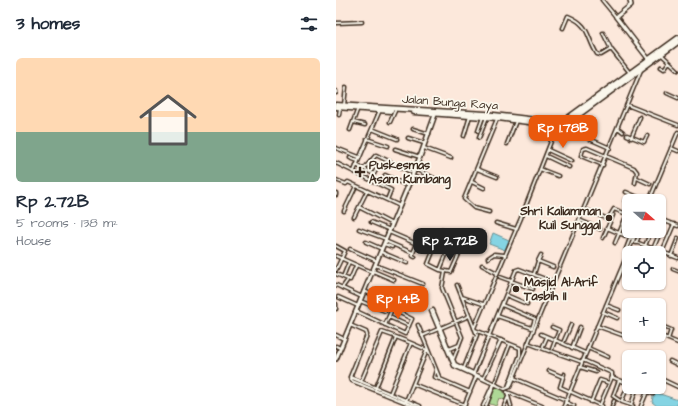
<!DOCTYPE html>
<html lang="en">
<head>
<meta charset="utf-8">
<style>
	:root { --surface:#fff; --page:#f2f2f3; --text:#1f2937; --muted:#747a83; --accent:#ea580c }
	body { margin:0; font-family:"Architects Daughter",sans-serif; background:var(--page); color:var(--text); height:100vh; display:flex; flex-direction:column; font-size:15px; white-space:nowrap }
	* { box-sizing:border-box; margin:0 }
	p { font-size:13px; color:var(--muted) }
	.icon { flex:none; width:22px; height:22px; fill:none; stroke:currentColor; stroke-width:2; stroke-linecap:round; stroke-linejoin:round }
	.map { position:relative; flex:1; overflow:hidden }
	.panel { display:flex; flex-direction:column; background:var(--surface); width:336px }
	.panel>* { flex:none }
	.needle { width:26px; rotate:110deg }
	.buttons { position:absolute; left:286px; top:194px; display:grid; gap:8px }
	.buttons a { display:grid; place-items:center; width:44px; height:44px; border-radius:6px; background:var(--surface); box-shadow:0 1px 3px #0004; font-size:20px }
	.price { position:absolute; translate:-50% -34px; padding:0 9px; border-radius:8px; background:var(--accent); color:#fff; font-size:13px; line-height:26px; filter:drop-shadow(0 1px 2px #0008) }
	.price::after { content:''; position:absolute; left:50%; top:24px; width:12px; height:9px; margin-left:-6px; background:inherit; clip-path:polygon(0 0,100% 0,50% 100%) }
	.price.selected { background:#222; color:#fff }
	ul { padding:0; list-style:none }
	li { display:grid; align-content:center; gap:8px; height:212px; padding:0 16px }
	li span { display:grid; place-items:center; height:124px; border-radius:6px; color:#555 }
	li>.icon { margin-inline-start:auto }
	span .icon { width:72px; height:72px; fill:#fffc; stroke-width:1 }
	li b { font-size:17px }
	h2 { display:flex; justify-content:space-between; align-items:center; height:48px; padding:0 16px; font-size:17px }
	main { display:flex; flex:1; min-height:0 }
	.map>svg:first-child { display:block }
	.green { fill:#aed896; stroke:#74815a }
	.water { fill:#85d4e3; stroke:#679094 }
	.lines { fill:none; stroke-linecap:round; stroke-linejoin:round }
	.street-casing { stroke:#3b2a1e; stroke-width:5 }
	.secondary-casing { stroke:#3b2a1e; stroke-width:6 }
	.primary-casing { stroke:#3b2a1e; stroke-width:7 }
	.street { stroke:#fbf7ec; stroke-width:2 }
	.secondary { stroke:#fbf7ec; stroke-width:3 }
	.primary { stroke:#fbf7ec; stroke-width:4 }
	.poi-dot { fill:#3b2a1e; stroke:#fbf7ec; stroke-width:1.5 }
	.labels { text-anchor:middle; stroke-width:3.5; stroke-linejoin:round; paint-order:stroke }
	.street-label { font-size:12px; fill:#3b2a1e; stroke:#fbf7ec }
	.poi-label { font-size:12px; font-weight:bold; fill:#3b2a1e; stroke:#fbf7ec; text-anchor:start }
</style>
</head>
<body>
<main>
<section class="panel">
<h2>3 homes<svg class="icon" aria-label="filters" viewBox="0 0 24 24"><path d="M4 7h16M4 17h16"/><circle cx="9" cy="7" r="2"/><circle cx="15" cy="17" r="2"/></svg></h2>
<ul>
<li><span style="background:linear-gradient(#ffd9b3 60%,#7fa58c 0)"><svg class="icon" aria-label="home" viewBox="0 0 24 24"><path d="M3 11l9-7 9 7M6 9v11h12V9"/></svg></span><div><b>Rp 2.72B</b><p>5 rooms · 138 m²</p><p>House</p></div></li>
</ul>
</section>
<div class="map">
<svg width="342" height="406" viewBox="0 0 342 406">
	<rect width="100%" height="100%" fill="#fce8db"/>
	<filter id="ink" filterUnits="userSpaceOnUse"><feTurbulence type="fractalNoise" baseFrequency=".025" numOctaves="2"/><feDisplacementMap in="SourceGraphic" scale="8" xChannelSelector="R" yChannelSelector="G"/><feConvolveMatrix kernelMatrix="1 2 1 2 8 2 1 2 1" color-interpolation-filters="sRGB"/></filter>
	<g filter="url(#ink)">
		<path class="green" d="M 160,386 L 166,388 L 170,397 L 169,400 L 163,398 L 160,406 L 152,403 Z"/>
		<path class="water" d="M 157,233 L 173,240 L 169,250 L 153,244 Z
			M 318,392 L 342,400 L 341,406 L 321,406 L 316,402 Z"/>
		<g class="lines">
			<g class="street-casing">
				<path id="street" d="M 266,0 L 280,17
					M 0,23 L 26,22
					M 227,28 L 232,16 C 254,25 250,36 261,54 L 265,55 L 275,49 L 294,73
					M 267,33 L 275,49
					M 326,55 L 342,70
					M 325,67 L 328,69 L 333,62
					M 0,93 L 0,91
					M 331,93 L 342,98
					M 8,105 L 10,87
					M 291,105 L 342,125
					M 3,115 L 4,108
					M 17,122 L 29,125
					M 54,122 L 59,111
					M 282,128 L 287,132
					M 36,129 L 61,139
					M 77,129 L 93,134
					M 14,130 L 22,108
					M 142,131 L 147,117
					M 291,135 L 308,142 L 311,136
					M 128,136 L 134,116
					M 249,137 L 274,148
					M 72,138 L 88,143
					M 143,138 L 151,117
					M 295,138 L 304,117
					M 31,139 L 52,146
					M 171,144 L 180,121
					M 0,148 L 23,157
					M 88,148 L 115,158
					M 335,148 L 342,151
					M 59,149 L 84,157
					M 212,150 L 236,161
					M 210,156 L 233,167
					M 14,158 L 22,161
					M 0,163 L 55,190 L 51,200
					M 20,165 L 38,174 L 42,166
					M 267,165 L 245,156 L 247,149 L 251,148 L 298,168 L 301,172 L 299,183
					M 28,169 L 40,155 L 77,173
					M 79,169 L 104,181
					M 141,169 L 161,177
					M 204,169 L 222,176
					M 18,171 L 44,110
					M 49,175 L 72,186
					M 76,176 L 90,181
					M 301,178 L 314,184
					M 0,180 L 10,184 L 12,182 L 64,206
					M 136,182 L 148,188
					M 290,192 L 311,201
					M 0,193 L 0,195
					M 289,201 L 293,203
					M 313,201 L 342,132
					M 23,207 L 56,224
					M 248,209 L 272,219 L 278,209 L 293,215
					M 8,211 L 20,186
					M 153,212 L 138,208 L 128,199 L 161,119
					M 18,217 L 31,191
					M 323,219 L 342,226
					M 243,220 L 264,229
					M 35,222 L 54,230
					M 160,223 L 180,229
					M 271,228 L 297,239
					M 23,229 L 50,239
					M 106,229 L 92,264 L 104,270 L 115,272 L 123,254
					M 53,232 L 81,244
					M 267,238 L 277,215
					M 49,241 L 77,253 L 81,244 L 91,250
					M 297,241 L 342,258
					M 30,242 L 46,249
					M 279,243 L 289,219
					M 300,243 L 305,231
					M 48,244 L 56,247
					M 0,246 L 9,251 L 0,270
					M 309,246 L 315,231
					M 14,249 L 41,261
					M 290,249 L 297,231
					M 317,249 L 329,221
					M 45,252 L 71,263
					M 326,252 L 338,224
					M 77,253 L 77,256 L 79,257
					M 0,256 L 36,272
					M 335,256 L 342,238
					M 152,258 L 158,254 L 168,255
					M 202,261 L 205,255
					M 39,265 L 87,284
					M 146,265 L 161,273
					M 337,269 L 342,271
					M 104,270 L 112,250
					M 37,271 L 58,280
					M 109,272 L 106,288 L 126,337 L 117,360
					M 0,274 L 14,280 L 20,266
					M 198,274 L 202,261 L 217,267
					M 7,277 L 13,262
					M 164,277 L 197,289
					M 0,285 L 26,297
					M 121,285 L 141,335 L 128,368
					M 6,288 L 11,281
					M 28,291 L 62,306
					M 170,295 L 191,304
					M 2,297 L 22,306
					M 126,297 L 147,304
					M 24,301 L 49,311
					M 0,304 L 0,309
					M 270,305 L 283,310
					M 97,310 L 95,311 L 118,366 L 169,389 L 174,387 L 305,70
					M 97,310 L 119,364 L 161,385
					M 20,311 L 69,334 L 76,319 L 56,309 L 49,325
					M 267,312 L 281,318
					M 161,316 L 196,328 L 199,319 L 166,305
					M 53,317 L 73,326
					M 14,325 L 30,332 L 31,335 L 14,377
					M 82,325 L 104,379 L 134,392
					M 323,325 L 335,330 L 332,339
					M 261,326 L 286,335
					M 138,328 L 185,218 L 221,126
					M 139,330 L 184,348 L 184,355 L 172,387
					M 205,334 L 249,353
					M 0,335 L 8,339
					M 323,335 L 342,343
					M 86,336 L 133,316
					M 192,343 L 213,351
					M 227,343 L 235,325
					M 0,346 L 4,348
					M 207,346 L 211,337
					M 236,348 L 244,327
					M 252,348 L 272,357
					M 113,349 L 123,345
					M 216,349 L 223,330 L 216,327
					M 215,351 L 246,362
					M 247,360 L 276,373 L 276,377
					M 334,361 L 342,365
					M 244,367 L 260,372
					M 100,370 L 98,377 L 103,379
					M 213,371 L 227,377
					M 228,374 L 224,387 L 266,406
					M 137,375 L 180,270 L 183,269 L 217,282
					M 14,377 L 84,406
					M 14,377 L 16,381 L 78,406
					M 148,377 L 165,340
					M 178,378 L 230,400
					M 323,378 L 342,387
					M 283,380 L 277,396 L 286,402 L 295,405
					M 24,384 L 46,332 L 60,337
					M 77,384 L 129,405
					M 301,388 L 317,394
					M 39,390 L 60,337 L 75,343
					M 171,392 L 206,406
					M 171,392 L 175,406
					M 53,396 L 75,343 L 91,350
					M 286,400 L 293,384
					M 70,401 L 91,350
					M 229,402 L 238,406
					M 255,402 L 264,380 L 273,383
					M 264,405 L 276,377 L 293,384
					M 128,406 L 140,377
					M 147,406 L 157,384
					M 150,406 L 174,344
					M 168,406 L 172,397
					M 228,406 L 301,231
					M 276,406 L 278,401
					M 297,406 L 295,405 L 301,387
					M 305,406 L 311,392"/>
			</g>
			<g class="secondary-casing">
				<path id="secondary" d="M 294,0 L 295,5 L 280,17 L 314,61
					M 0,359 L 84,157 L 100,112"/>
			</g>
			<g class="primary-casing">
				<path id="primary" d="M 0,105 L 149,114 L 225,123 L 342,38
					M 0,107 L 55,111
					M 78,112 L 162,118 L 223,126
					M 237,119 L 342,42"/>
			</g>
			<use href="#street" class="street"/>
			<use href="#secondary" class="secondary"/>
			<use href="#primary" class="primary"/>
		</g>
	</g>
	<g class="poi-dot">
		<path d="M22 166h4v4h4v4h-4v4h-4v-4h-4v-4h4z"/>
		<circle cx="273" cy="218" r="4"/>
		<circle cx="180" cy="289" r="4"/>
	</g>
	<g class="labels">
		<g class="street-label">
			<text transform="translate(114 102) rotate(4)" y="4">Jalan Bunga Raya</text>
		</g>
		<g class="poi-label">
			<text x="33" y="169">Puskesmas<tspan x="33" dy="14">Asam Kumbang</tspan></text>
			<text x="265" y="215" text-anchor="end">Shri Kaliamman<tspan x="265" dy="14">Kuil Sunggal</tspan></text>
			<text x="188" y="286">Masjid Al-Arif<tspan x="188" dy="14">Tasbih II</tspan></text>
		</g>
	</g>
</svg>
<div class="buttons">
<a><svg class="needle" viewBox="-14 -14 28 28"><path d="M0-13l5 13h-10z" fill="#e53935"/><path d="M0 13l5-13h-10z" fill="#747a83"/></svg></a>
<a><svg class="icon" aria-label="locate" viewBox="0 0 24 24"><circle cx="12" cy="12" r="6"/><path d="M12 2v4M12 18v4M2 12h4M18 12h4"/></svg></a>
<a>+</a>
<a>−</a>
</div>
<b class="price" style="left:227px;top:149px">Rp 1.78B</b>
<b class="price selected" style="left:114px;top:262px">Rp 2.72B</b>
<b class="price" style="left:62px;top:320px">Rp 1.4B</b>
</div>
</main>
</body>
</html>
